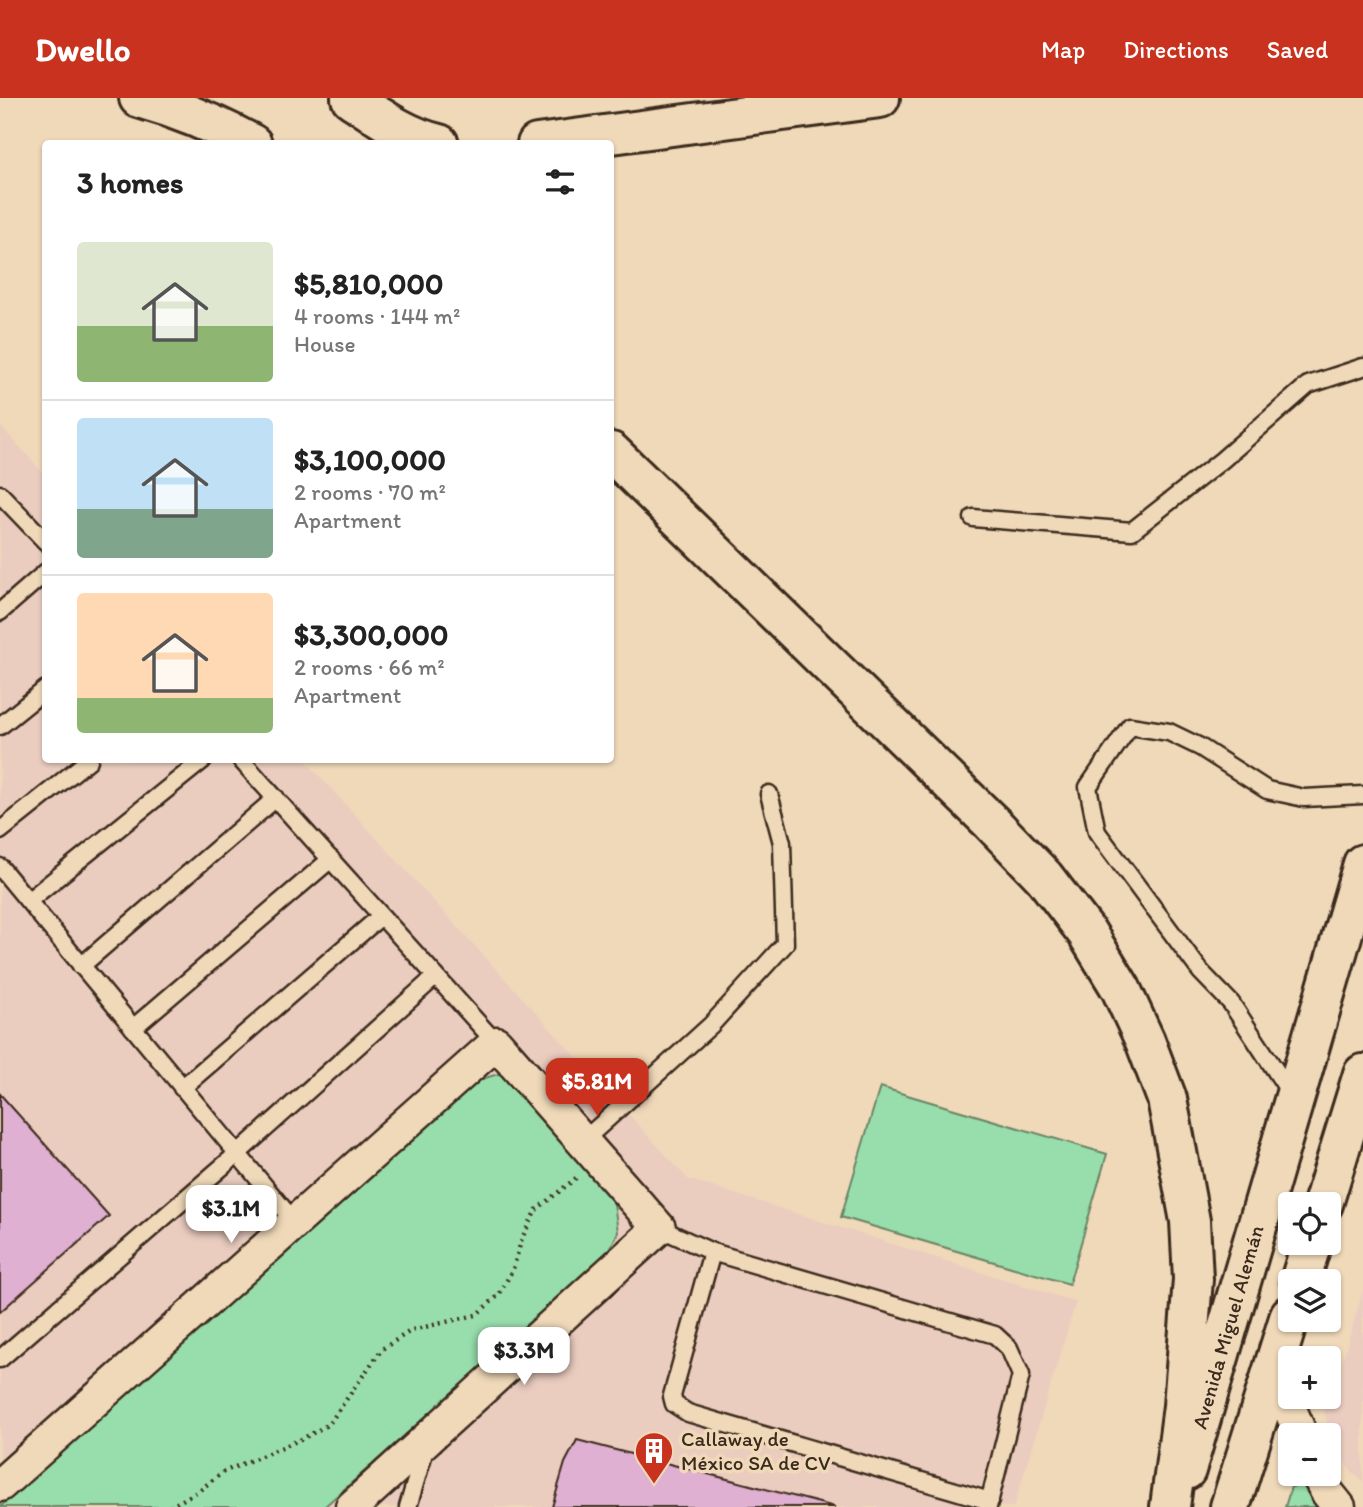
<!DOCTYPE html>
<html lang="en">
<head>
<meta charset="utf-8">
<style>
	:root { --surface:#fff; --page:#f6f6f6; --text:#222; --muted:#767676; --line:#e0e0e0; --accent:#c8321e }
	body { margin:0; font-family:Itim,sans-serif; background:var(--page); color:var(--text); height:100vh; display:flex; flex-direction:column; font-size:26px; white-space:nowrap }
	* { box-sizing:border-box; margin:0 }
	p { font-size:23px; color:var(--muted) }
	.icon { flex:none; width:38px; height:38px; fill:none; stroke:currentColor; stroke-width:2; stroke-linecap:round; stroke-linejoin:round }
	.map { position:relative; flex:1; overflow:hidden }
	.panel { position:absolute; left:42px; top:42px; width:572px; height:623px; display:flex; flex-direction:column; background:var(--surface); border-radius:7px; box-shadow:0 2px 5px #0004 }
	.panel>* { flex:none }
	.buttons { position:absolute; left:1278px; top:1094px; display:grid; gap:14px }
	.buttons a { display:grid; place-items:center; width:63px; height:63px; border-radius:7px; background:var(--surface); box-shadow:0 2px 5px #0004; font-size:35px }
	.price { position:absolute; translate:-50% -60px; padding:0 16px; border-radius:14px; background:#fff; color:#222; font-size:23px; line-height:46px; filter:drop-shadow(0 2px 4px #0008) }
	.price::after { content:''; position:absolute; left:50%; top:42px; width:21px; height:16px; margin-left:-10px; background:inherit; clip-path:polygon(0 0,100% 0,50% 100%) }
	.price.on { background:var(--accent); color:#fff }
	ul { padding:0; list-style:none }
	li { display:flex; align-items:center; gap:21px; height:175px; padding:0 35px }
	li+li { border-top:2px solid var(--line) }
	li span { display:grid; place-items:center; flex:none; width:196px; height:140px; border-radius:7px; color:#555 }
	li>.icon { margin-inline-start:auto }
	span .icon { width:84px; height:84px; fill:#fffc; stroke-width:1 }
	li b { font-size:30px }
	h2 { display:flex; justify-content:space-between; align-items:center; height:84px; padding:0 35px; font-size:30px }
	header { display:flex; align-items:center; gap:42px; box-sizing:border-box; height:98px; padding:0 35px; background:var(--accent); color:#fff }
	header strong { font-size:33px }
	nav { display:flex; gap:38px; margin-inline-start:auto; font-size:24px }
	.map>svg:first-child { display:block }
	.built { fill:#ebcdc0 }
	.green { fill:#98deac; stroke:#6a8465; stroke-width:2 }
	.building { fill:#dfb0d1; stroke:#3b2a1e; stroke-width:2 }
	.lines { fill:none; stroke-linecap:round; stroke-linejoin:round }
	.service-casing { stroke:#3b2a1e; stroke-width:21 }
	.minor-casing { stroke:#3b2a1e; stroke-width:37 }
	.trunk-casing { stroke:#3b2a1e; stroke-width:44 }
	.motorway-casing { stroke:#3b2a1e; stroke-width:44 }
	.path { stroke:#3b2a1e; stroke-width:4.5; stroke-dasharray:2 5; stroke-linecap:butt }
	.service { stroke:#f0d9b9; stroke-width:16 }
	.minor { stroke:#f0d9b9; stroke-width:32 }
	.trunk { stroke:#f0d9b9; stroke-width:38 }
	.motorway { stroke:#f0d9b9; stroke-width:38 }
	.labels { text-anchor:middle; stroke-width:7; stroke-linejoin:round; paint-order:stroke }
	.street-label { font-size:21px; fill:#3b2a1e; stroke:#f0d9b9 }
	.poi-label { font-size:21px; fill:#3b2a1e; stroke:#f0d9b9; text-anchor:start }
</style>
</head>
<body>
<header>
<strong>Dwello</strong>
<nav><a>Map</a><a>Directions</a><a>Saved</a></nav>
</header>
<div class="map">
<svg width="1363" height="1409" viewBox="0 0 1363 1409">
	<rect width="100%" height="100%" fill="#f0d9b9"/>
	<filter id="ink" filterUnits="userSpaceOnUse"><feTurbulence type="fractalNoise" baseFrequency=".0143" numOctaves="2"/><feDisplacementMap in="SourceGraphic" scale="14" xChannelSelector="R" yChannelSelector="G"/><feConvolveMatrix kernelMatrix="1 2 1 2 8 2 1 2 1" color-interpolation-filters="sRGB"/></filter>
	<g filter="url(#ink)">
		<path class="built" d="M 0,327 L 45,377 L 46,662 L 305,662 L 688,1081 L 1076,1204 L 1014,1409 L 0,1409 Z
			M 1363,1192 L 1363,1384 L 1349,1371 L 1331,1344 L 1324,1312 L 1339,1274 Z"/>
		<path class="green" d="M 498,976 L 515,980 L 613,1098 L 618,1134 L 606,1160 L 324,1409 L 0,1409 L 479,982 Z
			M 880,989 L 1107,1056 L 1069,1186 L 841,1119 Z
			M 1307,1386 L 1320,1409 L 1285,1409 L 1291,1389 Z"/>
		<path class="building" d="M 0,996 L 109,1118 L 0,1214 Z
			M 577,1342 L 835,1409 L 552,1409 L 565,1365 Z"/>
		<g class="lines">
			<g class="service-casing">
				<path id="service" d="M 0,396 L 46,444
					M 973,420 L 1132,433 L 1222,362 L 1308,287 L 1363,269
					M 0,514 L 46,474
					M 0,628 L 46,591
					M 241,662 L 496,945
					M 0,733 L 89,662
					M 0,769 L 295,1125
					M 28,803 L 203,662
					M 81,868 L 276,700
					M 133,930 L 331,761
					M 182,990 L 381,818
					M 1291,996 L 1231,905 L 1201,874 L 1097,734 L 1088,689 L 1130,628 L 1169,634 L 1200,649 L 1267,692 L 1304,700 L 1363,697
					M 583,1043 L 711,927 L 785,846 L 782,745 L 769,696
					M 659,1130 L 712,1154 L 995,1237 L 1009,1250 L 1021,1277 L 988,1409
					M 712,1154 L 672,1298 L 674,1306 L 688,1315 L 990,1403
					M 0,1261 L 237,1056 L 436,878
					M 408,1409 L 426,1348"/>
			</g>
			<g class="minor-casing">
				<path id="minor" d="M 1273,1271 L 1301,1337
					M 1317,1376 L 1327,1394 L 1339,1409
					M 0,1387 L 496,945 L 659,1130 L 352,1409"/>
			</g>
			<g class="trunk-casing">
				<path id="trunk" d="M 1323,1106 L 1363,976
					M 1300,1183 L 1312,1144
					M 1186,1372 L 1363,766
					M 1230,1409 L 1290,1217"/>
			</g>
			<g class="motorway-casing">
				<path id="motorway" d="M 139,0 C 178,11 215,26 252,46
					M 351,0 C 378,18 406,39 439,46
					M 537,46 L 880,0
					M 611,354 L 992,725 L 1044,779 L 1087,835 L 1121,891 L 1145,943 L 1167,1001 L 1190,1123 L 1193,1181 L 1183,1308 L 1170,1409"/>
			</g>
			<path class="path" d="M 170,1409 L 200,1392 L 223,1374 L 304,1340 L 329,1326 L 382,1251 L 412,1232 L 476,1217 L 499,1197 L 513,1171 L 522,1140 L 536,1112 L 576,1080"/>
			<use href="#service" class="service"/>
			<use href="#minor" class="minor"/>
			<use href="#trunk" class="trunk"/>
			<use href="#motorway" class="motorway"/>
		</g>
	</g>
	<defs>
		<g id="building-pin" transform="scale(2.0125)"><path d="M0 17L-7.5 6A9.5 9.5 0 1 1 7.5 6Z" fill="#c8321e" stroke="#f0d9b9"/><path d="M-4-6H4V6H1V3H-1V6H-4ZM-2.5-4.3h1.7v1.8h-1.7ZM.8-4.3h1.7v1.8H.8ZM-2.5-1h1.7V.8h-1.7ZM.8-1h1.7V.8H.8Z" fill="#fff"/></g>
	</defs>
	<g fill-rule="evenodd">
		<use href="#building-pin" x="654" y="1353"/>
	</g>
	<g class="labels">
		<g class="street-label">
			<text transform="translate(1228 1229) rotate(-74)" y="7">Avenida Miguel Alemán</text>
		</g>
		<g class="poi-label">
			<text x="681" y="1348">Callaway de<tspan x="681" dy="24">México SA de CV</tspan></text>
		</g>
	</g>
</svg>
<div class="buttons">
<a><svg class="icon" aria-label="locate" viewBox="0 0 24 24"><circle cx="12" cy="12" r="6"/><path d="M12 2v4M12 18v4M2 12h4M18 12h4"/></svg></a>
<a><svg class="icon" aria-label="layers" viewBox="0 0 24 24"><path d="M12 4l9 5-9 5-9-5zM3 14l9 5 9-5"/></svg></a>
<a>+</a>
<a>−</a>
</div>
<b class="price on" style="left:597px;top:1020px">$5.81M</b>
<b class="price" style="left:231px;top:1147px">$3.1M</b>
<b class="price" style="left:524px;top:1289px">$3.3M</b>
<section class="panel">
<h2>3 homes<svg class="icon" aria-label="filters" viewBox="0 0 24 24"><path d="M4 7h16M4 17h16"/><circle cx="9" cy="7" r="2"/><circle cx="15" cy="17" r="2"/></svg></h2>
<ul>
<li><span style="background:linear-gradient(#dfe7d0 60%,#8fb573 0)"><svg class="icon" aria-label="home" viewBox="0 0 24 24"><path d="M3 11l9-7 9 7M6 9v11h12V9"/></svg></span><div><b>$5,810,000</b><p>4 rooms · 144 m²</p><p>House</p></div></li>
<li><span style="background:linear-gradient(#bfe0f5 65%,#7fa58c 0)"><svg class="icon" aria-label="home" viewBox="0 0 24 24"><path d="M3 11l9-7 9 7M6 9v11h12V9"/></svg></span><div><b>$3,100,000</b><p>2 rooms · 70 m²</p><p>Apartment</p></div></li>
<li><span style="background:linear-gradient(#ffd9b3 75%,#8fb573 0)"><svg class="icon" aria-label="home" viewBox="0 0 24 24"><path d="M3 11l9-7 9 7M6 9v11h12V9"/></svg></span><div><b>$3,300,000</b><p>2 rooms · 66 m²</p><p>Apartment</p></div></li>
</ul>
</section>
</div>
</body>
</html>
